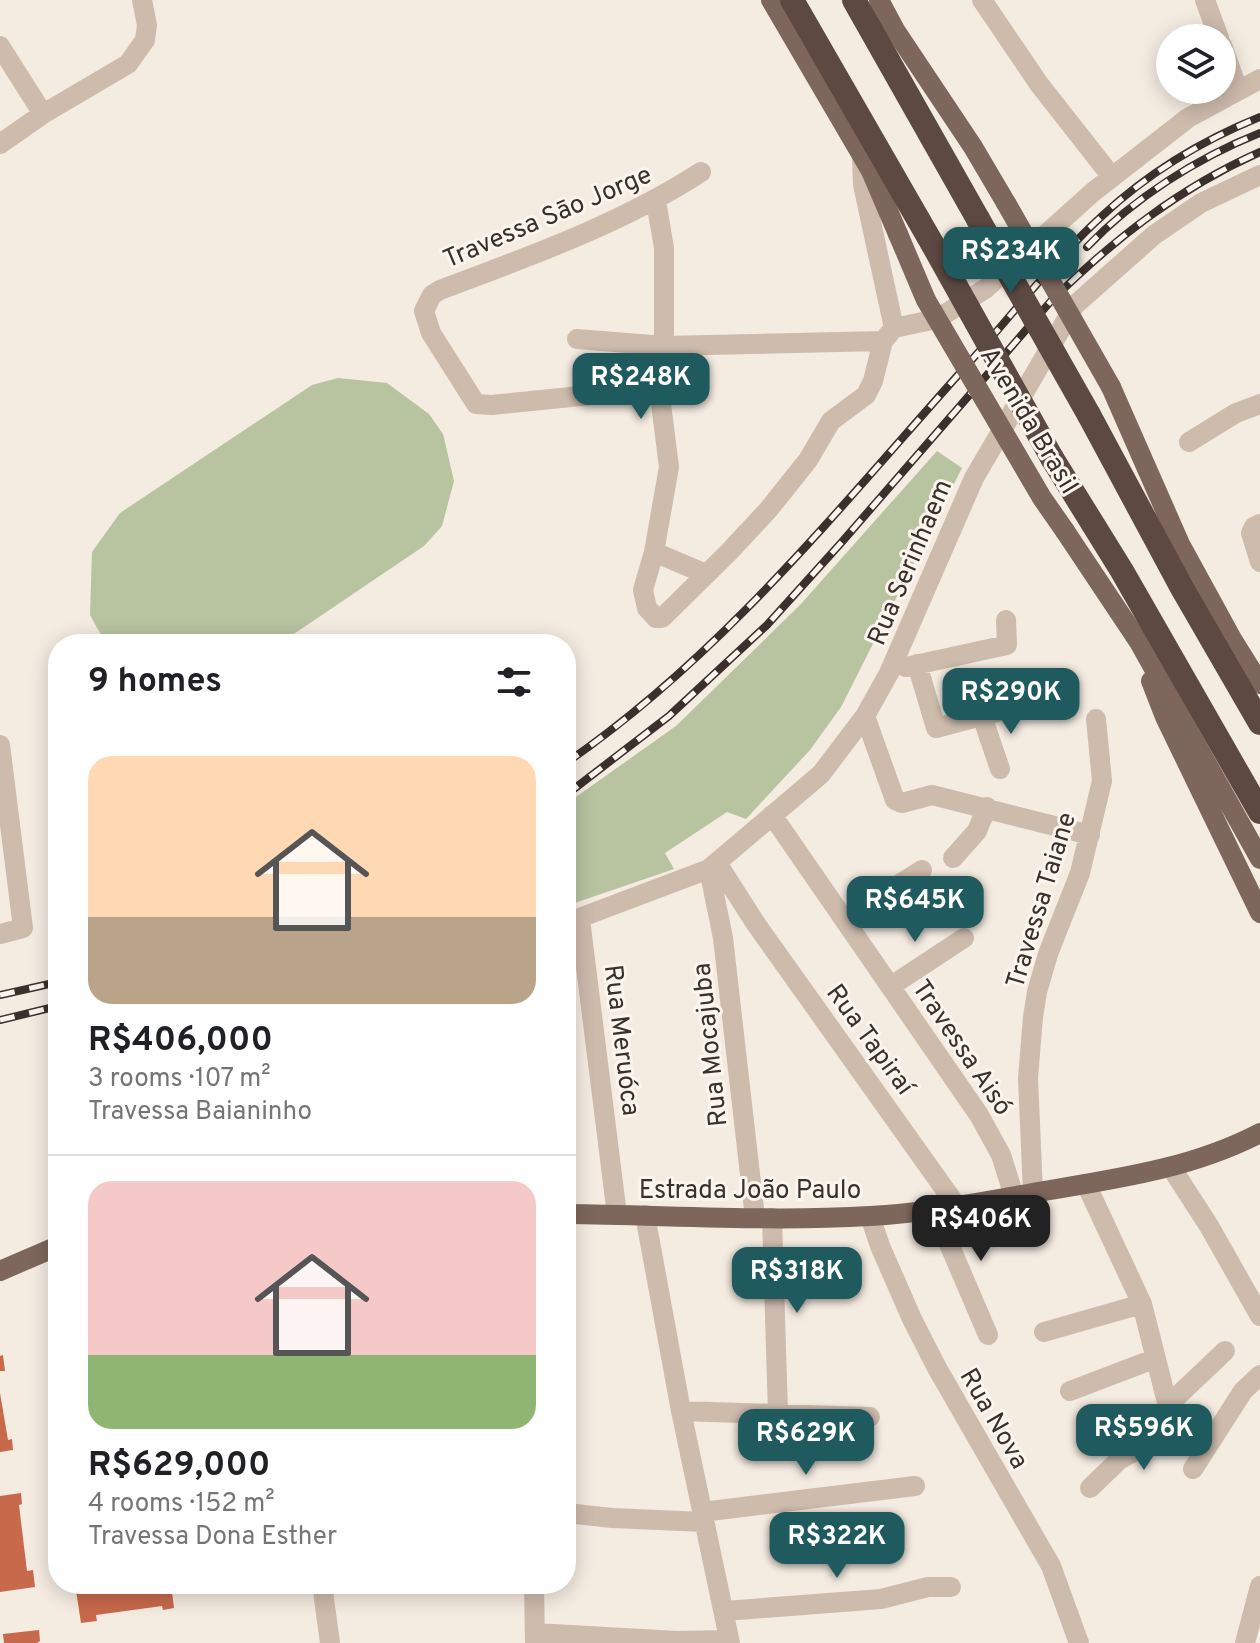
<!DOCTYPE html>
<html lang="en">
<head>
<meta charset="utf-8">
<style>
	:root { --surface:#fff; --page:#f6f6f6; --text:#202124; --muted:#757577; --line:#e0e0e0; --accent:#1f5a5e }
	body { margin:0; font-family:Overpass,sans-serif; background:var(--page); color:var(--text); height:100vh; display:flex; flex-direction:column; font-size:30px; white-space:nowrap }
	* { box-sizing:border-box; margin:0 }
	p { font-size:26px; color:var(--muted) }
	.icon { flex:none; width:44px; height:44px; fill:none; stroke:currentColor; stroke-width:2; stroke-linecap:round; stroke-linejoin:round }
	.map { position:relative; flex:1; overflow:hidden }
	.panel { position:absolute; left:48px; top:634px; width:528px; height:960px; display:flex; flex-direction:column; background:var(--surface); border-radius:32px; box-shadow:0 4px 20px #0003 }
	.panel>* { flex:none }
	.tools { position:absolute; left:1156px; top:24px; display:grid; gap:16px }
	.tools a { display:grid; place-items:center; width:80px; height:80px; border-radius:50%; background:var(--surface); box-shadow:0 4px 20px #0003; font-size:40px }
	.price { position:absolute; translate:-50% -68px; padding:0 18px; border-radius:16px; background:var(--accent); color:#fff; font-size:26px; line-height:52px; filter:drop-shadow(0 2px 4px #0008) }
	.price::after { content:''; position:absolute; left:50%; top:48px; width:24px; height:18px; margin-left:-12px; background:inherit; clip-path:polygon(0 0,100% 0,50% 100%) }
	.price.on { background:#222; color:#fff }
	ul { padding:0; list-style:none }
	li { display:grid; align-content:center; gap:16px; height:424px; padding:0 40px }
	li+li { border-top:2px solid var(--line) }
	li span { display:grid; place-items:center; height:248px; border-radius:24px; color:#555 }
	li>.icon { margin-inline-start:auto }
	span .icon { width:144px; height:144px; fill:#fffc; stroke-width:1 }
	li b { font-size:34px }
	h2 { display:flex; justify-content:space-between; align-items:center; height:96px; padding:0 40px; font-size:34px }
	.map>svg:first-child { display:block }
	.green { fill:#b8c4a0 }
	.building { fill:#c8694b }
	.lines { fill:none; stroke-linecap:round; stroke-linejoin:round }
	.minor { stroke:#cdbbac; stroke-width:20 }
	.major { stroke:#7d675c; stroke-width:20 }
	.highway { stroke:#5c4a42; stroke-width:24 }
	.rail-casing { stroke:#3b302b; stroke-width:8 }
	.rail { stroke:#fbf5ee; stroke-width:5; stroke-dasharray:15; stroke-linecap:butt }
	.major-bridge { stroke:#7d675c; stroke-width:20 }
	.highway-bridge { stroke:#5c4a42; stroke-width:24 }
	.labels { text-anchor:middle; stroke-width:6; stroke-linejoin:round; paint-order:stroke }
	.street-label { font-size:26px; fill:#3b302b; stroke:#fbf5ee }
</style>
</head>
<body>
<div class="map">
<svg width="1260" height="1643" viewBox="0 0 1260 1643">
	<rect width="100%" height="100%" fill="#f4ebe1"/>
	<path class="green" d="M 338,378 L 387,383 L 429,414 L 443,434 L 454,481 L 442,526 L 424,546 L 279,644 L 106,644 L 90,615 L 92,552 L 120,513 L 312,385 Z
		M 937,451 L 962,468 L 841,707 L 810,750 L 746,819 L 727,812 L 665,853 L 674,869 L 566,906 L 566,804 L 676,726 L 800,605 Z"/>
	<path class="building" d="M 3,1355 L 5,1371 L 0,1371 L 0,1356 Z
		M 0,1393 L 8,1440 L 12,1439 L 13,1450 L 0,1452 Z
		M 58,1420 L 58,1460 L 56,1460 L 51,1421 Z
		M 21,1493 L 22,1504 L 19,1505 L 27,1571 L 33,1570 L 35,1587 L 0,1592 L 0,1496 Z
		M 75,1584 L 91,1584 L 91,1588 L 117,1584 L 171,1584 L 174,1608 L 163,1610 L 162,1606 L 96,1615 L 97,1621 L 81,1623 Z
		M 39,1630 L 40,1641 L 37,1643 L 4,1643 L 3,1634 Z"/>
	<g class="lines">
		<path class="minor" d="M 982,0 L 1039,84 L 1112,177
			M 1205,0 L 1219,38
			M 1222,45 L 1238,90
			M 0,46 L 43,114
			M 0,144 L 43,114 L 128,64 L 145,40 L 147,25 L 142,0
			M 862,156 L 863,185 L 894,328
			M 656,201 L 664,248 L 664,346 L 659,388 L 669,467 L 654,552 L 643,590 L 647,608 L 656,618 L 662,618 L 729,552 L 769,509 L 808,460 L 831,421 L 866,395 L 873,381 L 883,341 L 894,328
			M 894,328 L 937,319 L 985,289 L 1093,192 L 1188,118 L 1260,79
			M 577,339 L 664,346 L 883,341
			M 659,388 L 492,405 L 476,404 L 431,333 L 424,311 L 432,295 L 440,290 C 530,256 621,224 701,172
			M 1189,442 L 1236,413 L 1260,404
			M 1260,524 L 1254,527 L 1251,533 L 1260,562
			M 654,552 L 706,574
			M 917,664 L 936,728 L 1031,703
			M 906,667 L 1007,645 L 1006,620
			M 865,716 L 895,800 L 902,803 L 932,795 L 1090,835
			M 982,716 L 1000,769
			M 0,745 L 23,928 L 0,934
			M 772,815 L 979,1115 L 1001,1155 L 1014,1196
			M 953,858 L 977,831 L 987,807
			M 717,863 L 756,924 L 956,1205
			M 709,869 L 723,938 L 755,1218
			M 580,919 L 617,1215
			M 844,919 L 922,870
			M 566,923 L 709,869 L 821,774 L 865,716 L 889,673 L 974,478 L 1075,305 L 1154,235 L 1201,203 L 1260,175
			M 891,986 L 964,938
			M 1171,1167 L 1209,1226 L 1260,1316
			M 1086,1184 L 1142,1304 L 1174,1430 L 1182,1442
			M 1033,1193 L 1028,1078 L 1033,1017 L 1037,992 L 1048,954 L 1080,873 L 1102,781 L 1096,719
			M 934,1209 L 988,1335
			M 645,1215 L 681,1411 L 730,1643
			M 870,1216 L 880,1246 L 912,1319 L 937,1368 L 1051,1566 L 1079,1643
			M 772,1218 L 778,1414
			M 1044,1332 L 1142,1304
			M 1070,1391 L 1154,1359
			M 1167,1406 L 1225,1351
			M 681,1411 L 870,1417
			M 1193,1469 L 1243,1391 L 1260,1375
			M 1090,1488 L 1119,1460 L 1174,1430
			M 702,1512 L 915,1486
			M 566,1513 L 612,1518 L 704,1522
			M 322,1584 L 330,1643
			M 534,1584 L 535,1643
			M 725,1611 L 881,1599 L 928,1587 L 951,1587
			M 535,1633 L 677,1641 L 729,1640
			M 1245,1643 L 1260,1586"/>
		<path class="major" d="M 771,0 L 871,171 L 898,234
			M 879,0 L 895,30 L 973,147 L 1006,203
			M 1111,387 L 1180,544 L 1232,639 L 1260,684
			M 1065,531 L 1139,642 L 1260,859
			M 1151,681 L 1165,717 L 1260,913
			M 566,1214 C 667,1215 769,1222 870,1216 C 930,1213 990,1200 1050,1190 C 1122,1178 1195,1167 1260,1133
			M 0,1271 L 58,1246"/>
		<path class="highway" d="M 792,0 L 933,245
			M 854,0 L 978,219
			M 1089,415 L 1182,588 L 1260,723
			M 1052,458 L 1122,571 L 1260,812"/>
		<g class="rail-casing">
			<path id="rail" d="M 1087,247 C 1134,198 1197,158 1260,133
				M 566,763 C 727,652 846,499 976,355 C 1017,309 1056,258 1102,216 C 1147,174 1203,140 1260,117
				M 566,795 L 669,716 L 767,625 L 841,543 L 1051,301 C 1113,240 1179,188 1260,152
				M 0,995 L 58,982
				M 0,1020 L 58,1006"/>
		</g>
		<use href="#rail" class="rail"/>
		<path class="major-bridge" d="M 1006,203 L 1111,387
			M 898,234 L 926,300 L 1042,498 L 1065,531"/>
		<path class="highway-bridge" d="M 978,219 L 1089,415
			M 933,245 L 1052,458"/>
	</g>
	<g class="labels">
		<g class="street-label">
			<text transform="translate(547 216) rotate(-23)" y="9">Travessa Sāo Jorge</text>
			<text transform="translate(1030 420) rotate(59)" y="9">Avenida Brasil</text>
			<text transform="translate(909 562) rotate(-67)" y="9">Rua Serinhaem</text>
			<text transform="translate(1040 900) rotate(-73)" y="9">Travessa Taiane</text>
			<text transform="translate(871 1039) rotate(54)" y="9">Rua Tapiraí</text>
			<text transform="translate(623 1040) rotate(83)" y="9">Rua Meruóca</text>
			<text transform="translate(709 1045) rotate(-96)" y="9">Rua Mocajuba</text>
			<text transform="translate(963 1047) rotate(56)" y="9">Travessa Aisó</text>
			<text x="750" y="1198">Estrada João Paulo</text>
			<text transform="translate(995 1418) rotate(60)" y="9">Rua Nova</text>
		</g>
	</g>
</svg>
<div class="tools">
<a><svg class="icon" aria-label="layers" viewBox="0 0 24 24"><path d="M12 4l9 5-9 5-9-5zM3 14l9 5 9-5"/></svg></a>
</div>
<b class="price" style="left:1011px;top:295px">R$234K</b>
<b class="price" style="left:641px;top:421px">R$248K</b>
<b class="price" style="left:1011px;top:736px">R$290K</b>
<b class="price" style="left:915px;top:944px">R$645K</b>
<b class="price on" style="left:981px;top:1263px">R$406K</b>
<b class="price" style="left:797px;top:1315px">R$318K</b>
<b class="price" style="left:1144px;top:1472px">R$596K</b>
<b class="price" style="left:806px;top:1477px">R$629K</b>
<b class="price" style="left:837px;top:1580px">R$322K</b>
<section class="panel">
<h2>9 homes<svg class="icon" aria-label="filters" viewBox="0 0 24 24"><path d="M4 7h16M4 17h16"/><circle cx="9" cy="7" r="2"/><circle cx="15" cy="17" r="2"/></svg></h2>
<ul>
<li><span style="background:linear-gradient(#ffd9b3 65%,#b9a48a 0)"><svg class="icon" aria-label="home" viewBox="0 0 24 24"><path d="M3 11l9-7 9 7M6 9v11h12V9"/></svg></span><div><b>R$406,000</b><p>3 rooms · 107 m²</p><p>Travessa Baianinho</p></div></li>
<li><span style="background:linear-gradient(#f6c9c9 70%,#8fb573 0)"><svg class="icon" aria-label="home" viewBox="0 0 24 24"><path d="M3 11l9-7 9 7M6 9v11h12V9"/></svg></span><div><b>R$629,000</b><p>4 rooms · 152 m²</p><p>Travessa Dona Esther</p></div></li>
</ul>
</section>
</div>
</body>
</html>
